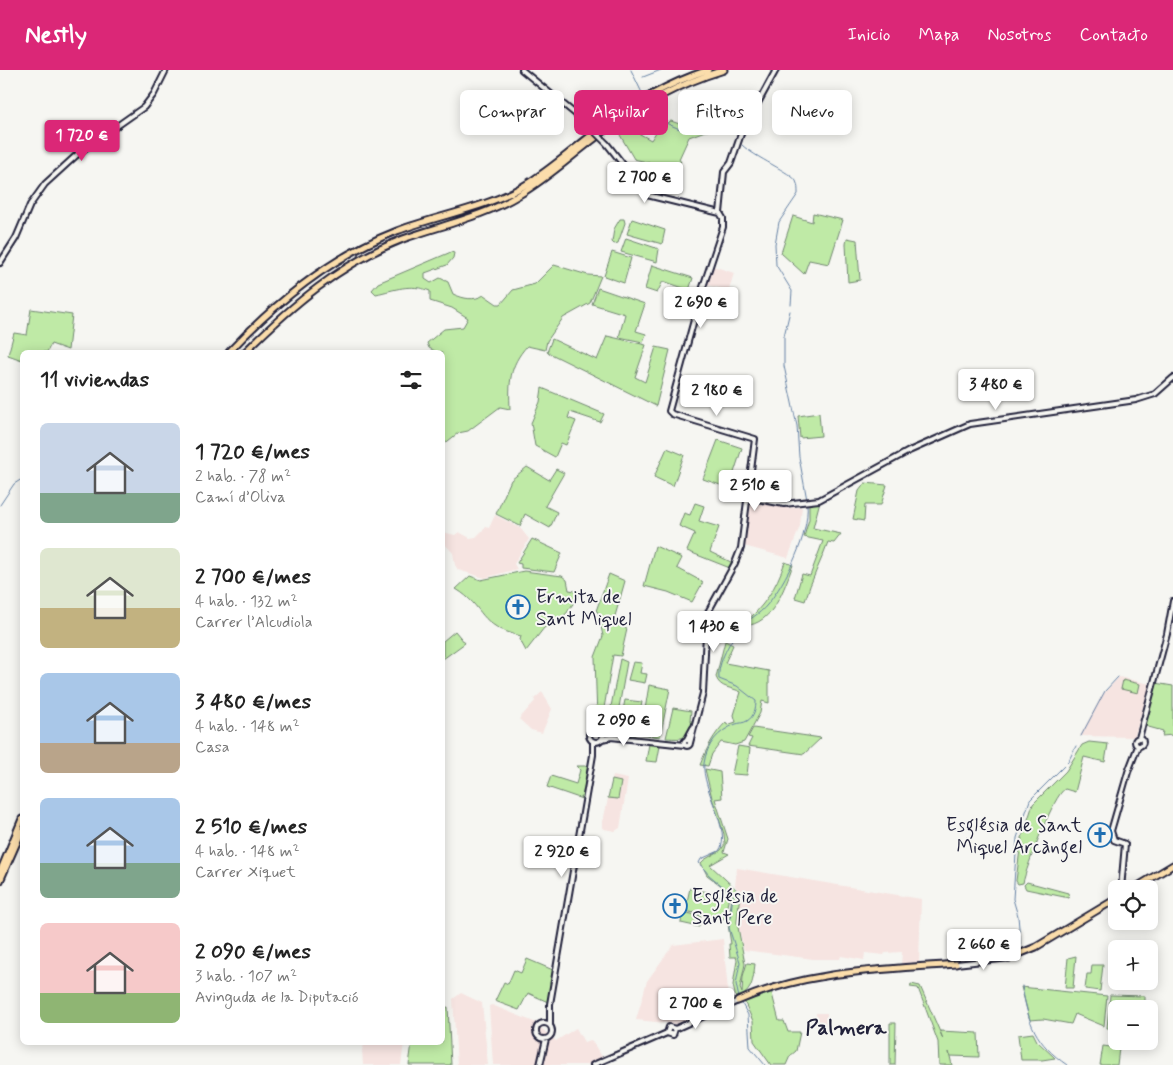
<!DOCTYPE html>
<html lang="es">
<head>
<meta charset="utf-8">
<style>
	:root { --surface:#fff; --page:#f6f6f6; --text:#222; --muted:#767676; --accent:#db2777 }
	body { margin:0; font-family:Mynerve,sans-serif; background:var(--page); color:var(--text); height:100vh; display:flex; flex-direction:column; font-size:19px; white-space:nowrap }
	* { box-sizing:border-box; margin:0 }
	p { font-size:16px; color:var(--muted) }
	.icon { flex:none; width:28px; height:28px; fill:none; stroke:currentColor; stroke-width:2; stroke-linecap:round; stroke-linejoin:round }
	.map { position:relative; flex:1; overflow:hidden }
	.sheet { position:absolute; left:20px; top:280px; width:425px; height:695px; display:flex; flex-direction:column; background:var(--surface); border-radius:8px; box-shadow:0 2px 12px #0003 }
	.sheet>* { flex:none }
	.banner { position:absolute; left:460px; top:20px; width:475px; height:45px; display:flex; gap:10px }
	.buttons { position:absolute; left:1108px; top:810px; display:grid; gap:10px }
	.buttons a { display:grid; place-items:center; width:50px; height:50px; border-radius:8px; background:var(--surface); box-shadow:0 2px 12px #0003; font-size:25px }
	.price { position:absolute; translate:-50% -42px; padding:0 11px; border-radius:5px; background:#fff; color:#222; font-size:16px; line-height:32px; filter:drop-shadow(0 1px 2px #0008) }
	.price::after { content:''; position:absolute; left:50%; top:30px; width:15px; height:11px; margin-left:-8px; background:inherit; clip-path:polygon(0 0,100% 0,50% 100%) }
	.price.on { background:var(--accent); color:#fff }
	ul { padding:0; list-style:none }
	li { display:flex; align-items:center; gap:15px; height:125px; padding:0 20px }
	li span { display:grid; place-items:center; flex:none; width:140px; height:100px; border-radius:8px; color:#555 }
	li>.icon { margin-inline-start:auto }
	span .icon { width:60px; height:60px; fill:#fffc; stroke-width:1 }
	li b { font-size:21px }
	h2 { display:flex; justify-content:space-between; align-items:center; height:60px; padding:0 20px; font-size:21px }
	.chip { padding:0 18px; border-radius:8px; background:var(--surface); box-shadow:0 2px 12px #0003; font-size:18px; line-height:45px }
	.chip.on { background:var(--accent); color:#fff }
	header { display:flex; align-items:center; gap:30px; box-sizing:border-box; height:70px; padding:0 25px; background:var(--accent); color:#fff }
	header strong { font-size:24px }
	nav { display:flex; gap:28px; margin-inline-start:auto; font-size:18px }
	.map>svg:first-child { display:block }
	.built { fill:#f6e4e1 }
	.green { fill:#bfeaa6; stroke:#708670 }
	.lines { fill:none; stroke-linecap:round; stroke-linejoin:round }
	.stream { stroke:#6480a4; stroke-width:1 }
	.secondary-casing { stroke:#22223b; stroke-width:8 }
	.highway-casing { stroke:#22223b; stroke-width:9 }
	.secondary { stroke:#f6f6f2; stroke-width:4 }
	.highway { stroke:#fbddab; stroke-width:5 }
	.secondary-bridge-casing { stroke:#22223b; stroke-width:8; stroke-linecap:butt }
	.secondary-bridge { stroke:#f6f6f2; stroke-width:4 }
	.labels { text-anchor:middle; stroke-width:4; stroke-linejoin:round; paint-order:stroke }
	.poi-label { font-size:19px; fill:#22223b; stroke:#f6f6f2; text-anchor:start }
	.quarter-label { font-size:21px; font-weight:bold; fill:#22223b; stroke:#f6f6f2 }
</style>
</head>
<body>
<header>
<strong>Nestly</strong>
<nav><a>Inicio</a><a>Mapa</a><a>Nosotros</a><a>Contacto</a></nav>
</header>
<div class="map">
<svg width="1173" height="995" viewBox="0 0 1173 995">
	<rect width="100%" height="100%" fill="#f6f6f2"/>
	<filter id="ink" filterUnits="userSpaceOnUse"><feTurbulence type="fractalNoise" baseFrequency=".02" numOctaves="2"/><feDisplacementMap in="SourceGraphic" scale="10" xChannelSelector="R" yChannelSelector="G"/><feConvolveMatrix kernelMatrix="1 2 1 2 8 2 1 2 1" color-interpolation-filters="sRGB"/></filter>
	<g filter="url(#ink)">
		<path class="built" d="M 713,196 L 734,203 L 729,220 L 707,215 Z
			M 751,432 L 787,438 L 802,437 L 800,456 L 788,488 L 744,476 L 749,433 Z
			M 495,445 L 520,458 L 529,469 L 514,494 L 517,499 L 485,508 L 458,500 L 455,495 L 453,483 L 443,472 L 443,462 L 455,465 L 459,462 L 470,468 L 476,467 L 486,457 L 489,458 Z
			M 1119,607 L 1150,614 L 1135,665 L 1133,667 L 1080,666 L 1102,625 Z
			M 542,622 L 552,639 L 542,663 L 531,660 L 519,649 L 535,631 L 534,629 Z
			M 613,706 L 628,709 L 620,758 L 615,761 L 604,759 L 602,756 Z
			M 737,798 L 921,829 L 919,894 L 901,895 L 902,882 L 885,883 L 884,885 L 865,883 L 864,890 L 841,886 L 840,889 L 813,889 L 744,880 L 737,852 L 740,822 L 735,816 Z
			M 723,869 L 729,931 L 677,954 L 636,950 L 647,911 L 673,875 Z
			M 461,923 L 482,933 L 488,995 L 457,995 L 453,929 Z
			M 492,935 L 534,952 L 556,971 L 576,958 L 584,972 L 591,970 L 603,988 L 586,995 L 493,995 L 489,936 Z
			M 816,943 L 827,943 L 827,960 L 817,960 Z
			M 365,973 L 404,973 L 401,995 L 363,995 L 362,980 Z"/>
		<path class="green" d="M 707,50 L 717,50 L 715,60 L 705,61 L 689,67 L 679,89 L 681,92 L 663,96 L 634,89 L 620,65 L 627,57 L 651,70 L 660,56 L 671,51 L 685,56 Z
			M 813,143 L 843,150 L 829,194 L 809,190 L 804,204 L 781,183 L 793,146 L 812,152 Z
			M 620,149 L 624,149 L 625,153 L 618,173 L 614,174 L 612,172 L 614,159 Z
			M 632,149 L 665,160 L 662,174 L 627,164 Z
			M 626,168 L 659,179 L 657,192 L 621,182 Z
			M 847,168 L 857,170 L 860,210 L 848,212 L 846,174 Z
			M 451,182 L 454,183 L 453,188 L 447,195 L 425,203 L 425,209 L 431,213 L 440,208 L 448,212 L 453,224 C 464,229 474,231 484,225 L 497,234 L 501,234 L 513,220 L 535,214 L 554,195 L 588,205 L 601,206 L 590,233 L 563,248 L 547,271 L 545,280 L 527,276 C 509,296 509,313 510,339 L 500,337 L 468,361 L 458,363 L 443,375 L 442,282 L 434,282 L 435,281 L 429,278 L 427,273 L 444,259 L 463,257 L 468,248 L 452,238 L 430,231 L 430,221 C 410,213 395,220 376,224 L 372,220 L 378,213 Z
			M 612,182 L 631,188 L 624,213 L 604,206 Z
			M 652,195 L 693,208 L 689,220 L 663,211 L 657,223 L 645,219 Z
			M 598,218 L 645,234 L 636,261 L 646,264 L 643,272 L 619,267 L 625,244 L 592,234 Z
			M 31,239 L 72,245 L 68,280 L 51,274 L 47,282 L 22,282 L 22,290 L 8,285 L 14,263 L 27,265 Z
			M 607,266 L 646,275 L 635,307 L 645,312 L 656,277 L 670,280 L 656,336 L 547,282 L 552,269 L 597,290 Z
			M 542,318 L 604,344 L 600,352 L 570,342 L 568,348 L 576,351 L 566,375 L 561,373 L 555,387 L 535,376 L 531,353 L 540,332 Z
			M 819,343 L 821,366 L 800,368 L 798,346 Z
			M 718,370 L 742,378 L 729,418 L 703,409 Z
			M 667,378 L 684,385 L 673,416 L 654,407 Z
			M 527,397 L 549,410 L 556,399 L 564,403 L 545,436 L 557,442 L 550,458 L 525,444 L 520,456 L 496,444 L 511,410 Z
			M 865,413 L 887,415 L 881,435 L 865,435 L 864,451 L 853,449 L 859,421 Z
			M 820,431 L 813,458 L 841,464 L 834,473 L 828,472 C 821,492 811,510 805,531 L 795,528 L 802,504 L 810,506 L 823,471 L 804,467 L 809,449 L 809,434 Z
			M 695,433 L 704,436 L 699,451 L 719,457 L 710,482 L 733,493 L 730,498 L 687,481 L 695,463 L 679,456 L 684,443 L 690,445 Z
			M 532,469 L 562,483 L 554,502 L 521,498 L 521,494 L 517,493 Z
			M 655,476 L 682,488 L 677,498 L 703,512 L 692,532 L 668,522 L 644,516 Z
			M 785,492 L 793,495 C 784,518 774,554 744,556 L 742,555 C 764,537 776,518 785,492 Z
			M 524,501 L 562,506 L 567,510 L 569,520 L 581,522 L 566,544 L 544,558 L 526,581 L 520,570 L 521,566 C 477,556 486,537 456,519 L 470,506 L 481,510 Z
			M 609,504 L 625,511 L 613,553 L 627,559 L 621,586 L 613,585 L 601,656 L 597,649 L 595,587 L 603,566 L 598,542 L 596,541 Z
			M 455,561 L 465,573 L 443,589 L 443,571 Z
			M 725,571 L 733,575 L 725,593 L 769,601 L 769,633 L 762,631 L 760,643 L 744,672 L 735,675 L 721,672 L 712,684 L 708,696 L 700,695 C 707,678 713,665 726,652 L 727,655 L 736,652 L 734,645 L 741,622 C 732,617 720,619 716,607 Z
			M 620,589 L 627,592 L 618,643 L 610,642 Z
			M 633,592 L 642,593 L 640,603 L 647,604 L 645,613 L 628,610 Z
			M 1123,610 L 1140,614 L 1138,623 L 1121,619 Z
			M 1155,613 L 1173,616 L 1173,665 L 1162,666 L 1163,661 L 1145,656 Z
			M 649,615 L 670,619 L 660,667 L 641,664 Z
			M 625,630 L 642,632 L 635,665 L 619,661 Z
			M 673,638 L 691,641 L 690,651 L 693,651 C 686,670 685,669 666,668 Z
			M 753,658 L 821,668 L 804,684 L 748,676 L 752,668 L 748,667 Z
			M 1089,672 L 1108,674 L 1105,692 L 1084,687 L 1075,722 L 1065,719 C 1054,724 1026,798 1023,813 L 1018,814 L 1016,811 L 1021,771 L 1033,734 L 1066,701 L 1082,675 Z
			M 649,674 L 660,676 L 657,692 L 646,691 Z
			M 738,676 L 750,678 L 747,705 L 732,704 Z
			M 576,696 L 588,696 L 582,729 L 547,717 L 551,706 L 576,714 L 580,700 Z
			M 705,699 L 720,702 L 722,728 L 715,729 L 728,769 L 724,782 L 729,784 L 710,795 L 740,823 L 737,852 L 745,894 L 740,918 L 742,923 L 743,906 L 747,893 L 755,894 C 753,910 753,922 736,929 L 733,915 L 737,890 L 736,887 L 730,887 L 729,874 L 731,874 L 728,854 L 732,827 L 731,823 L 707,805 L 701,793 L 704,790 L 721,780 L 725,774 L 724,764 L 712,728 Z
			M 612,710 L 621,712 L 618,729 L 608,728 Z
			M 1027,812 L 1068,823 L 1069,828 L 1026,819 L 1024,815 Z
			M 690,818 L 729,827 L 724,849 L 685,841 Z
			M 682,842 L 701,846 L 699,857 L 681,853 Z
			M 1076,886 L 1073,918 L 1065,918 L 1068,888 Z
			M 527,889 L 553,900 L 548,932 L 528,923 L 519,940 L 495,931 L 504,912 L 508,914 L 514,900 L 521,903 Z
			M 1092,895 L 1103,895 L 1100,921 L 1085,919 L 1087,904 L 1091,904 Z
			M 911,914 L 920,916 L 943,969 L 940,961 L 978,963 L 979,987 L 950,986 L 949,982 L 952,995 L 939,995 L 938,972 L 918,918 L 910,917 Z
			M 1021,917 L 1107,926 L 1104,956 L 1075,944 L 1071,954 L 1043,949 L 1030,950 Z
			M 771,920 L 779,951 L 784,951 L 788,962 L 800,962 L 796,981 L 790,986 L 786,995 L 771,995 L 754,971 L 753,951 L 744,931 Z
			M 1110,925 L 1145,926 L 1145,939 L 1116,939 L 1116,959 L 1107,958 Z
			M 448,937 L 451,995 L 409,995 L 412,973 L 442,972 L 443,938 Z
			M 890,953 L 896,953 L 895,995 L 890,995 Z
			M 1033,963 L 1037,971 L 1055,988 L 1042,990 L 1021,990 L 1018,965 Z
			M 1103,976 L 1119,978 L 1117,995 L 1100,995 Z"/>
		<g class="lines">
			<path class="stream" d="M 631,0 L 643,25
				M 643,7 L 661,0
				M 649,37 L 661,51 L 682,60 C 702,55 718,47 734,62
				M 742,75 C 754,87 792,103 796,111 C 798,115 798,120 798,124 L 779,152 L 775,174 L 776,195 L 792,221 L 791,235
				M 790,241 L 784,266 L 784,296 L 797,356 L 799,387 L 807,430
				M 0,435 L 14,414 L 22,409
				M 1081,666 L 1105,621 L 1118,607
				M 1021,881 L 1018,846 L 1013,829 L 1017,768 L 1030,730 L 1068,692 L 1076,676
				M 1022,916 C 1028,953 1035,973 1067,995
				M 739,928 L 736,914 L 740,892 L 729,858 L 733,825 L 709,805 L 699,793 L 701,789 L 719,781 C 733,762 701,719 704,693 C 707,674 718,661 736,654 C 739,653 744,653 747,651 C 754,647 756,638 756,631 L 737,616 L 719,609 C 717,593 731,569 741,557 C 748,549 759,545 767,535 C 786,512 810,464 807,434
				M 741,932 L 748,945 L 750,977 L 765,995"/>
			<g class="secondary-casing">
				<path id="secondary" d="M 522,0 L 585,52
					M 607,74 L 647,125 L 720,143
					M 720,143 L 724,102 L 731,93 L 741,64 L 776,0
					M 0,193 L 16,168 L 30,135 L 45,114 L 80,82 L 144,37 L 154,24 L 166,0
					M 747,427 L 784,434 L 819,430 L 909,381 L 970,354 L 1136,330 L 1155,324 L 1173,308
					M589 665a7 7 0 1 1 14 0a7 7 0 1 1-14 0Z
					M1135 672a4 4 0 1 1 8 0a4 4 0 1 1-8 0Z
					M 1139,668 L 1167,564 L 1173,531
					M 602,669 L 611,667 L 685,675
					M 687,669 L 693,658
					M684 673a3 3 0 1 1 6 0a3 3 0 1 1-6 0Z
					M 690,673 L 703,623 L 707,544 L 735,493 L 741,478 L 755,369 L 672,344 L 669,341 L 703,217 L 723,157 L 723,148 L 720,143
					M 1121,819 L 1125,774 L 1114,770 L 1111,761 L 1128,702 L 1138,676
					M 956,894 L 1009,888
					M536 961a8 8 0 1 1 16 0a8 8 0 1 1-16 0Z
					M 550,955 L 550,934 L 593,685 L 593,672
					M 675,959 L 738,931
					M 667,963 L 673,965 L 675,959
					M 667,963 L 669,957 L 675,959
					M 540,995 L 546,969
					M 593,995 L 667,963"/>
			</g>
			<g class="highway-casing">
				<path id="highway" d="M 229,282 C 276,232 332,186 397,161 C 439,145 483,139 522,117 C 551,100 575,77 601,58 C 633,33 669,13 708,0
					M 245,282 C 291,236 341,193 403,169 C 442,155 483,147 519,125 C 548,108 571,86 598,66 C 636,37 678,14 724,0
					M 0,802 L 22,749
					M 0,811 L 22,761
					M 1133,819 L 1173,795
					M 1009,888 L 1036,877 L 1116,829
					M 738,931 C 808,900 882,900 956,894"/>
			</g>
			<use href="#secondary" class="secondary"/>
			<use href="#highway" class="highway"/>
			<g class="secondary-bridge-casing">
				<path id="secondary-bridge" d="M 585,52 L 607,74"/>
			</g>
			<use href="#secondary-bridge" class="secondary-bridge"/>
		</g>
	</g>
	<defs>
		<g id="church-ring" transform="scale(1.25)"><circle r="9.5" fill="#f6f6f2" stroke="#1f6fb2" stroke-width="1.5"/><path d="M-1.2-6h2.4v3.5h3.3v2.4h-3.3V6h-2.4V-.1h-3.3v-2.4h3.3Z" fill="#1f6fb2"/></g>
	</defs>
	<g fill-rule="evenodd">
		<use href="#church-ring" x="518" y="537"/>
		<use href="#church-ring" x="1100" y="765"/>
		<use href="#church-ring" x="675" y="836"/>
	</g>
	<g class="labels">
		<g class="poi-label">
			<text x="536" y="533">Ermita de<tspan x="536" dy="22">Sant Miquel</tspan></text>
			<text x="1082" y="761" text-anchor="end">Església de Sant<tspan x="1082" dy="22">Miquel Arcàngel</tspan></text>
			<text x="692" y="832">Església de<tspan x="692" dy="22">Sant Pere</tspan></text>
		</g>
		<g class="quarter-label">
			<text x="846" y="964">Palmera</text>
		</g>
	</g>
</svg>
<div class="buttons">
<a><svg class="icon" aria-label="locate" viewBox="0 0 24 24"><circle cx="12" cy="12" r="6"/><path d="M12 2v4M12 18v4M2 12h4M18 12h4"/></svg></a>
<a>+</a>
<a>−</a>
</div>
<b class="price on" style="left:82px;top:92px">1 720 €</b>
<b class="price" style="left:645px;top:134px">2 700 €</b>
<b class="price" style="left:701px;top:259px">2 690 €</b>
<b class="price" style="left:996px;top:341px">3 480 €</b>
<b class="price" style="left:717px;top:347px">2 180 €</b>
<b class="price" style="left:755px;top:442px">2 510 €</b>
<b class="price" style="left:714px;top:583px">1 430 €</b>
<b class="price" style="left:624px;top:677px">2 090 €</b>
<b class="price" style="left:562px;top:808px">2 920 €</b>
<b class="price" style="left:984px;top:901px">2 660 €</b>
<b class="price" style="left:696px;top:960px">2 700 €</b>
<div class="banner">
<a class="chip">Comprar</a>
<a class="chip on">Alquilar</a>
<a class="chip">Filtros</a>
<a class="chip">Nuevo</a>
</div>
<section class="sheet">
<h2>11 viviendas<svg class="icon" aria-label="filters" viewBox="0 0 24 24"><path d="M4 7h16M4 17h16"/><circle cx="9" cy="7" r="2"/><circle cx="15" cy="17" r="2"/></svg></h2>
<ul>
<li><span style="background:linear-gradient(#c9d6e8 70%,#7fa58c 0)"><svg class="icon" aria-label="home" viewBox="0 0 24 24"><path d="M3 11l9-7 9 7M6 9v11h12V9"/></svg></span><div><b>1 720 €/mes</b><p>2 hab. · 78 m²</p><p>Camí d’Oliva</p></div></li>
<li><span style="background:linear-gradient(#dfe7d0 60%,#c2b280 0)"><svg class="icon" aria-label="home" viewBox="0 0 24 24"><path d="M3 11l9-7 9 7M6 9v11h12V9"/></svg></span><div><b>2 700 €/mes</b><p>4 hab. · 132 m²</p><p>Carrer l’Alcudiola</p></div></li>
<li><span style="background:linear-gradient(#a9c7e8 70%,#b9a48a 0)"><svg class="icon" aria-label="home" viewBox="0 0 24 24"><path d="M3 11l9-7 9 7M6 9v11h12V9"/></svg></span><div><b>3 480 €/mes</b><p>4 hab. · 148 m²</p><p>Casa</p></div></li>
<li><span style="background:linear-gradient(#a9c7e8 65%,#7fa58c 0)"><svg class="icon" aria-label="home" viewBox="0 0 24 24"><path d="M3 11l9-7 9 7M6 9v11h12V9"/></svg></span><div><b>2 510 €/mes</b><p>4 hab. · 148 m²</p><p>Carrer Xiquet</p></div></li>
<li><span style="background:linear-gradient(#f6c9c9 70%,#8fb573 0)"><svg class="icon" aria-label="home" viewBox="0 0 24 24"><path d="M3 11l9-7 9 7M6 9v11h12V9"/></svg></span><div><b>2 090 €/mes</b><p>3 hab. · 107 m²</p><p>Avinguda de la Diputació</p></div></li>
</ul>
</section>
</div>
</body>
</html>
